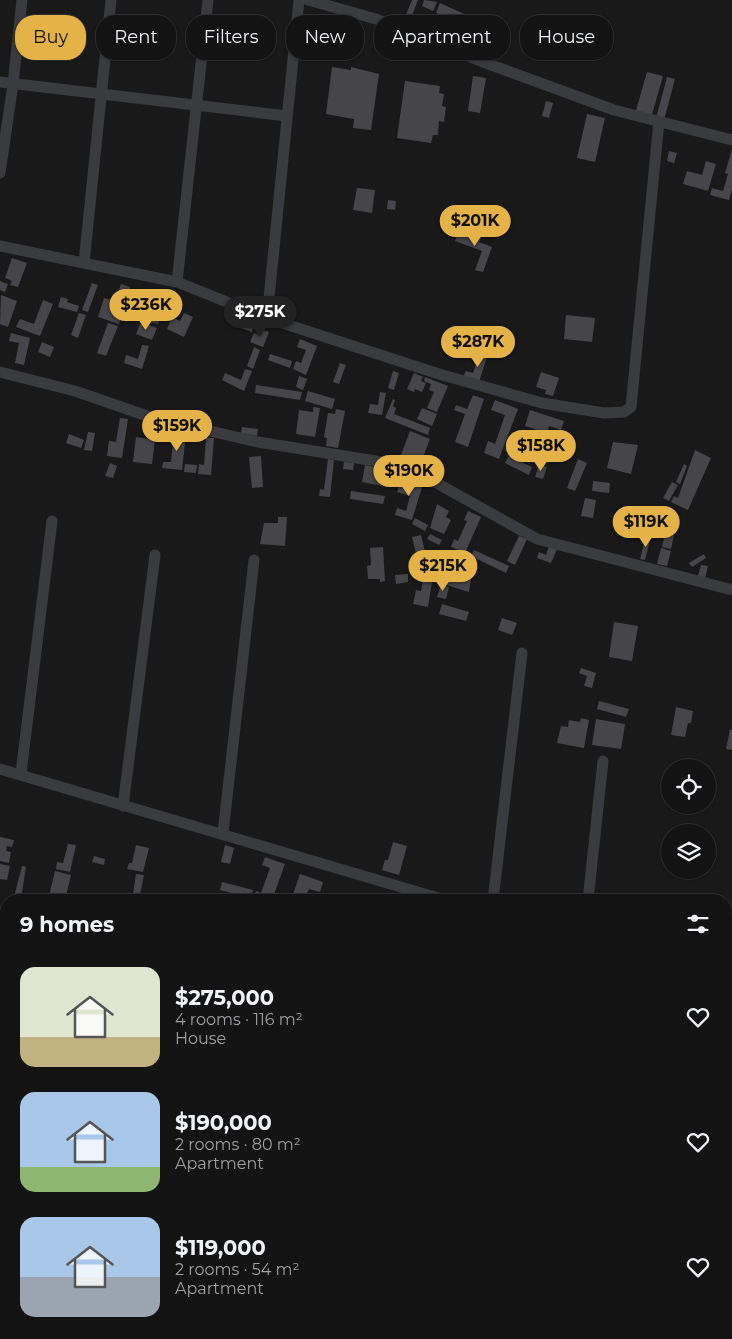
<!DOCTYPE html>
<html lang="en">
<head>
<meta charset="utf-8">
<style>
	:root { --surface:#131314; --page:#202022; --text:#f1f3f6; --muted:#9d9ea0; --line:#323234; --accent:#e4b247 }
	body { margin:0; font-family:Montserrat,sans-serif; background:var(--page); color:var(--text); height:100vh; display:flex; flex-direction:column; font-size:19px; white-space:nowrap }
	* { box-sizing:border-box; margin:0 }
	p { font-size:16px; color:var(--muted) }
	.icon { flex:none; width:28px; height:28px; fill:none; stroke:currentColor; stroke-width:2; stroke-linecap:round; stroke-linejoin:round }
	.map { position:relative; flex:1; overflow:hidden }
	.details { position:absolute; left:0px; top:894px; width:732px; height:446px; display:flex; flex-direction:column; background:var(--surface); border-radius:20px 20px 0 0; box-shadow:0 1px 4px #0004,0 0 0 1px var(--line) }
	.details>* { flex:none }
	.top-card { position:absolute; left:15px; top:15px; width:702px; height:45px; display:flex; gap:10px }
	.tools { position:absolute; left:661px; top:759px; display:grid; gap:10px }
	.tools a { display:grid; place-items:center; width:55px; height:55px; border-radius:50%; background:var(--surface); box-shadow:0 1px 4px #0004,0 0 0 1px var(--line); font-size:25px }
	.price { position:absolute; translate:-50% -42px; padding:0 11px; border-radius:18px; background:var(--accent); color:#111; font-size:16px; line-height:32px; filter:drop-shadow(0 1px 2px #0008) }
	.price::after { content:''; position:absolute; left:50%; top:30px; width:15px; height:11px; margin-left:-8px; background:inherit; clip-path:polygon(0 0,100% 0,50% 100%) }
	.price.current { background:#222; color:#fff }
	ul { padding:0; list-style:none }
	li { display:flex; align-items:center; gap:15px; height:125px; padding:0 20px }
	li span { display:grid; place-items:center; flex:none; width:140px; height:100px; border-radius:15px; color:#555 }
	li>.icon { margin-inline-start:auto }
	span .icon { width:60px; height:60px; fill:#fffc; stroke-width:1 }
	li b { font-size:21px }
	h2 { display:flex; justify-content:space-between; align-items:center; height:60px; padding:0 20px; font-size:21px }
	.chip { padding:0 18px; border-radius:20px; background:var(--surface); box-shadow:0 1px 4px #0004,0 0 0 1px var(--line); font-size:18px; line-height:45px }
	.chip.current { background:var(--accent); color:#111 }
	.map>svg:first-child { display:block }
	.building { fill:#46464a }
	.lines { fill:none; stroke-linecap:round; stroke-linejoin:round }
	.minor { stroke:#3a3b3f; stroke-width:11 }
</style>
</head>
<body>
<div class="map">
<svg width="732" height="1339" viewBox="0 0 732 1339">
	<rect width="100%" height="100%" fill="#19191a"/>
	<path class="building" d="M 412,0 L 418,0 L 408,26 L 402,24 Z
		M 424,0 L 437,2 L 433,11 L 422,6 Z
		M 440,3 L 473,18 L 458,50 L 446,45 L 448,42 L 451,43 L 460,24 L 436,13 Z
		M 561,49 L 577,54 L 575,61 L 559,56 Z
		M 332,67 L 351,70 L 351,67 L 379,74 L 371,130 L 353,128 L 354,119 L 326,114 Z
		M 647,72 L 663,76 L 651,118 L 635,114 Z
		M 473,76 L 486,78 L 480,113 L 468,111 Z
		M 667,77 L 675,79 L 664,120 L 656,118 Z
		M 405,81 L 440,86 L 439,93 L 444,94 L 442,106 L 446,107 L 444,122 L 439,121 L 438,135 L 433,135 L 431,143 L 397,138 Z
		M 546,101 L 553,103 L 549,118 L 542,116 Z
		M 587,114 L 605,118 L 595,162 L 577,158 Z
		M 732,149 L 732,189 L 729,200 L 710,195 L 712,188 L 723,191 L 728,174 L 725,173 Z
		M 669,151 L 677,153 L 674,163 L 667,161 Z
		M 706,161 L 716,164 L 708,191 L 683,184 L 687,171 L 702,175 Z
		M 357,188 L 375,190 L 372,213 L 353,210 Z
		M 388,200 L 396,201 L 395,210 L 387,209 Z
		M 460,228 L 482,236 L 479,242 L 492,247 L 483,272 L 475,270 L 482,251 L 455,241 Z
		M 12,258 L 27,263 L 18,287 L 10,285 L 12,281 L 5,278 Z
		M 0,281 L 8,284 L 5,292 L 0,290 Z
		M 92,283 L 98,285 L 88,312 L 82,310 Z
		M 121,284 L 130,287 L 119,324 L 98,317 L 104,298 L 115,301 Z
		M 160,291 L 167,293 L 158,324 L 148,322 L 150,316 L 139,313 L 141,305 L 155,309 Z
		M 1,295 L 17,301 L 8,327 L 0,324 Z
		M 61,297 L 68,299 L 67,302 L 79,306 L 77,312 L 58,307 Z
		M 134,297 L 141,300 L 136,313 L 133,312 L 131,317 L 127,315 Z
		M 43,300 L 53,304 L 40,336 L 16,327 L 20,319 L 34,324 Z
		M 79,313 L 86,315 L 78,338 L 71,335 Z
		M 184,313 L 193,317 L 184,337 L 167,329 L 172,317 L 180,321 Z
		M 566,315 L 595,318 L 592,342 L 564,339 Z
		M 240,321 L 254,326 L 252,332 L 238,327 Z
		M 141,322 L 157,328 L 152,340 L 136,334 Z
		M 108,323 L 118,326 L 106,356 L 97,353 Z
		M 260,329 L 269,332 L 263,347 L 250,342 L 254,333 L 258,334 Z
		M 11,333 L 30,338 L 24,365 L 15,363 L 19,343 L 9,341 Z
		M 300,339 L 317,346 L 306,375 L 293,369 L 296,361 L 301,363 L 306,350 L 297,347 Z
		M 42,342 L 54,347 L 50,357 L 38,352 Z
		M 142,345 L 149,346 L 142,369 L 124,363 L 126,355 L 138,359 Z
		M 254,347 L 260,350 L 253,369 L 247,366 Z
		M 480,351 L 488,354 L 479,382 L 463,377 L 466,371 L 473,373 Z
		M 270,354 L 292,361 L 290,368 L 268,360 Z
		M 340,363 L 346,365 L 339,384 L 333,382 Z
		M 245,369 L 252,371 L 244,391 L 222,380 L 225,373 L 241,380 Z
		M 393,371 L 399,373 L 394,390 L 388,388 Z
		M 541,372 L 559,378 L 553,396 L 545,394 L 546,390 L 536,387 Z
		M 414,373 L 423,377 L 421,381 L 426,383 L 422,392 L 415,389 L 414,392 L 407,389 Z
		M 299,376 L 307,379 L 303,390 L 296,387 Z
		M 425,377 L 448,386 L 437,412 L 427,408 L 434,392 L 429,390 L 431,384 L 424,381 Z
		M 256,385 L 302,392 L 300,400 L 255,393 Z
		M 308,391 L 335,399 L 332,409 L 305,401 Z
		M 380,392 L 386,393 L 382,415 L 368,413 L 370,404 L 378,405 Z
		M 473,395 L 484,399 L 468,447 L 455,442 L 465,414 L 454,410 L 456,405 L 467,409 Z
		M 393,399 L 395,400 L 393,406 L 396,408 L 394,414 L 430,428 L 428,435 L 385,418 Z
		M 495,400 L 518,409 L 499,459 L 484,453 L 488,441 L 495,444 L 505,415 L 491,410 Z
		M 313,407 L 320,408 L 315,437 L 296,434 L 299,410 L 313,412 Z
		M 422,408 L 437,414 L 432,426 L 417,419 Z
		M 336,409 L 345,411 L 338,448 L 326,446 L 327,438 L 324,437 L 328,413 L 335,414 Z
		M 530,410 L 564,421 L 561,430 L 549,426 L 547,433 L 525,426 Z
		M 120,418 L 128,419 L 122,458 L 107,456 L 109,441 L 116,442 Z
		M 242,427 L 258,429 L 257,436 L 241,433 Z
		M 551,430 L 559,433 L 549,463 L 540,459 Z
		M 174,431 L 186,433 L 182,470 L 162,468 L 163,462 L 171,462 Z
		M 410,431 L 430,439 L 419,467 L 399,460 Z
		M 88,432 L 95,433 L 92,451 L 84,450 Z
		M 512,432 L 518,435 L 511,453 L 505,451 Z
		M 69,434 L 84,440 L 81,448 L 66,443 Z
		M 136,437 L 155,440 L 152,464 L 133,462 Z
		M 206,438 L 214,438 L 211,475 L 198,474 L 199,464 L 204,465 Z
		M 613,442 L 638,445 L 631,474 L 607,468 Z
		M 695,450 L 711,458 L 688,510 L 671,502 L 674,496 L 678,498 Z
		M 261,456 L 263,487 L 252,488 L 249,457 Z
		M 509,456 L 532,467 L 529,475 L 505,463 Z
		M 328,459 L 334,460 L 330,497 L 319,496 L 320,489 L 324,490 Z
		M 578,459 L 587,463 L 575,491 L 567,488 Z
		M 344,462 L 354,463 L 353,470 L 343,469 Z
		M 110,463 L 117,466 L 113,478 L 105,476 Z
		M 185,464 L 197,465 L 196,473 L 184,472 Z
		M 684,464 L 687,466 L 680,484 L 676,482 Z
		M 365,465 L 390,470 L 388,481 L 383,480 L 382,486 L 362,482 Z
		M 539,465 L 547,467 L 543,479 L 535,477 Z
		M 402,477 L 423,484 L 412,520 L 395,515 L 397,508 L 406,511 L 410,496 L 397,492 Z
		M 593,481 L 610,483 L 609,493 L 592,491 Z
		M 672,482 L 678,485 L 669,501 L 663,498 Z
		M 351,491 L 385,496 L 383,504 L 350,499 Z
		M 585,498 L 596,500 L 593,518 L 581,516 Z
		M 437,504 L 449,511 L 446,517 L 451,520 L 444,534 L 430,528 Z
		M 468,511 L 481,517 L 465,553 L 451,547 L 454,539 L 458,541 L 467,521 L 464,520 Z
		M 652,511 L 657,512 L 652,531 L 647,530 Z
		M 663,513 L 678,517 L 674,533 L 659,530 Z
		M 278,517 L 287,517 L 285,546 L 260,544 L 264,523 L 278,523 Z
		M 415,518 L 428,525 L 425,531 L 412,524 Z
		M 665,533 L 674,535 L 671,549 L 662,547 Z
		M 430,534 L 442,540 L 439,545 L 427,539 Z
		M 421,535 L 430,573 L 421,575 L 412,537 Z
		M 519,536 L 527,539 L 515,565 L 507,561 Z
		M 646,536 L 651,537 L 645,560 L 640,559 Z
		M 549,546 L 557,549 L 551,563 L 537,558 L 539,552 L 546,555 Z
		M 383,547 L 385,581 L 380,582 L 380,579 L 368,579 L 367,566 L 371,565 L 370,548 Z
		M 661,548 L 671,551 L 667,566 L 657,564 Z
		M 451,550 L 459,557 L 454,561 L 447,554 Z
		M 474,550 L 509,566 L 506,573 L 471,556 Z
		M 704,554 L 706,558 L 692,567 L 689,563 Z
		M 701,565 L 708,566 L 705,578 L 698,576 Z
		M 450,573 L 471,579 L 469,592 L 446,585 Z
		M 408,574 L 408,582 L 396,584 L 395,575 Z
		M 423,581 L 432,582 L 428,607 L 413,604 L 416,590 L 421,591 Z
		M 441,585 L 449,587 L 446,599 L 437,597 Z
		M 442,604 L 469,612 L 466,621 L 439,614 Z
		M 502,618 L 517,623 L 512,635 L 498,630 Z
		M 614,622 L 638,626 L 632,661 L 609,657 Z
		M 581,668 L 596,673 L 592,688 L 584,686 L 587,676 L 579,673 Z
		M 599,701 L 629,709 L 626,717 L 597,709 Z
		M 676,707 L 693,711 L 691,723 L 688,723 L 685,737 L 671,735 Z
		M 581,718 L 589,720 L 584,748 L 557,743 L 561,726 L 568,727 L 569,720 L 580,722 Z
		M 596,719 L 625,724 L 621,749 L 592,745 Z
		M 730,729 L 732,730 L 732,750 L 726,749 Z
		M 0,837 L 14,840 L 12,847 L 7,846 L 6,851 L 11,852 L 9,863 L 0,861 Z
		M 393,842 L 407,846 L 399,875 L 382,870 L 385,860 L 388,860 Z
		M 68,844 L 76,845 L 70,872 L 56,869 L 57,862 L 63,863 Z
		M 136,845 L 149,848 L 143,872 L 127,869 L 129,863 L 132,863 Z
		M 225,845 L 234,848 L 230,864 L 221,862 Z
		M 94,856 L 105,859 L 104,865 L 92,862 Z
		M 265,857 L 285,864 L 272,900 L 253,900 L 256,891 L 261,893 L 270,868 L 262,865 Z
		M 0,864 L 10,866 L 7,880 L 0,879 Z
		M 22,866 L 26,867 L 21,899 L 14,897 Z
		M 55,871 L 71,875 L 65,900 L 48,900 Z
		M 136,874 L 144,875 L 139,900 L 132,900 Z
		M 300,874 L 323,882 L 320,892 L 309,889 L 305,897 L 312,900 L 291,900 Z
		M 222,882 L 253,890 L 250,898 L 220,890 Z
		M 327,893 L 343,900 L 324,900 Z
		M 726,964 L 732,966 L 732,979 L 726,977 Z
		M 0,1047 L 6,1049 L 6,1059 L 0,1058 Z
		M 0,1097 L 6,1099 L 4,1157 L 0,1156 Z
		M 4,1225 L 6,1235 L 6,1258 L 0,1260 L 0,1226 Z
		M 726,1256 L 732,1258 L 731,1282 L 726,1280 Z
		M 6,1323 L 6,1334 L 25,1334 L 5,1339 L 0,1325 Z
		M 142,1334 L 162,1334 L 160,1339 L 140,1339 Z
		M 199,1334 L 211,1335 L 221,1335 L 220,1339 L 198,1339 Z
		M 241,1334 L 262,1334 L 261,1339 L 252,1339 L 241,1336 Z
		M 312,1334 L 335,1334 L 334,1339 L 311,1339 Z
		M 401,1334 L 414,1334 L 425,1337 L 424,1339 L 400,1339 Z
		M 433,1334 L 462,1334 L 460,1339 L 432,1339 Z
		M 527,1334 L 538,1334 L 546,1336 L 545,1339 L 529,1339 L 526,1338 Z
		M 553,1334 L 565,1334 L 563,1339 L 548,1339 L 549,1336 L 552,1337 Z
		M 643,1334 L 663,1334 L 661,1339 L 642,1339 Z"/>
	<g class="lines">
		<path class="minor" d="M 308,0 L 376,19 L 483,62 L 614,110 L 732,140
			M 0,82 L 287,116
			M 0,173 L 13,84 L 22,0
			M 0,246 L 177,282 L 267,318 L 439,374 L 542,403 L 604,413 L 624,412 L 631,407 L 659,121
			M 84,263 L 111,0
			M 177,282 L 208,0
			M 267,318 L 299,0
			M 0,372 L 75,391 L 150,417 L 258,442 L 394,464 L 424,476 L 537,539 L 732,590
			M 0,769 L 445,900
			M 21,773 L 52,521
			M 123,806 L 155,555
			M 223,833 L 254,560
			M 493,900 L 522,653
			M 588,900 L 603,761
			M 726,985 L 732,987
			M 0,1032 L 6,1033
			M 726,1038 L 732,1036
			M 67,1334 L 69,1339
			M 91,1339 L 93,1334
			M 181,1339 L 182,1334
			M 276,1339 L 278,1334
			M 383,1339 L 384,1334
			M 478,1339 L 479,1334
			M 578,1339 L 579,1334
			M 677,1339 L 678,1334"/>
	</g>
</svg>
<div class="tools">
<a><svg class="icon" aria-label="locate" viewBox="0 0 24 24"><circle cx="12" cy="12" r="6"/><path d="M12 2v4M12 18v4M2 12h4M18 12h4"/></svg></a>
<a><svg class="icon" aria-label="layers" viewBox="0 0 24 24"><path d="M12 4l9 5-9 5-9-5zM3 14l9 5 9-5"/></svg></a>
</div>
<b class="price" style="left:475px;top:247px">$201K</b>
<b class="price" style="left:146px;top:331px">$236K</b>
<b class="price current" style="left:260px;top:338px">$275K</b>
<b class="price" style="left:478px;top:368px">$287K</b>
<b class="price" style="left:177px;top:452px">$159K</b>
<b class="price" style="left:541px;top:472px">$158K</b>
<b class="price" style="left:409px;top:497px">$190K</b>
<b class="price" style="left:646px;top:548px">$119K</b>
<b class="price" style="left:443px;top:592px">$215K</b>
<div class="top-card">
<a class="chip current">Buy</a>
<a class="chip">Rent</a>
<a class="chip">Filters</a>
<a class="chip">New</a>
<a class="chip">Apartment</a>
<a class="chip">House</a>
</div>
<section class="details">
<h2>9 homes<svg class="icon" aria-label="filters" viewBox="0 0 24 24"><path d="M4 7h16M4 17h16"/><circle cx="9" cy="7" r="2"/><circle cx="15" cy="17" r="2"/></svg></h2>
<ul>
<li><span style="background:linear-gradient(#dfe7d0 70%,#c2b280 0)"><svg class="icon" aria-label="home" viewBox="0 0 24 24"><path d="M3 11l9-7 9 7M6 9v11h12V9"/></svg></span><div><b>$275,000</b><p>4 rooms · 116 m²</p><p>House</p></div><svg class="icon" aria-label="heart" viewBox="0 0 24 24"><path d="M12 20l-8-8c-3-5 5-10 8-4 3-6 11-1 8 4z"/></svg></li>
<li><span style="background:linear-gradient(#a9c7e8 75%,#8fb573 0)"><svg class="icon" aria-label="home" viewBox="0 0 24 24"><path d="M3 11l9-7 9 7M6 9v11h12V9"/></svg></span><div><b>$190,000</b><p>2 rooms · 80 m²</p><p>Apartment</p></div><svg class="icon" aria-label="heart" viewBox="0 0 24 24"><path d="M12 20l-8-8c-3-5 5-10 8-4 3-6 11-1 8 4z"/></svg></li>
<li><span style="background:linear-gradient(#a9c7e8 60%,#9aa5b1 0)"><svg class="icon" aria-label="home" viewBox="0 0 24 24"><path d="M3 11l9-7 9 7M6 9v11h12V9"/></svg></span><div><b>$119,000</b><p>2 rooms · 54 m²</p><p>Apartment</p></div><svg class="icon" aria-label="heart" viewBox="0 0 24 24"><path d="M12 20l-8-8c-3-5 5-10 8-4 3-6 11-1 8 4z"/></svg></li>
</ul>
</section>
</div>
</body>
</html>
